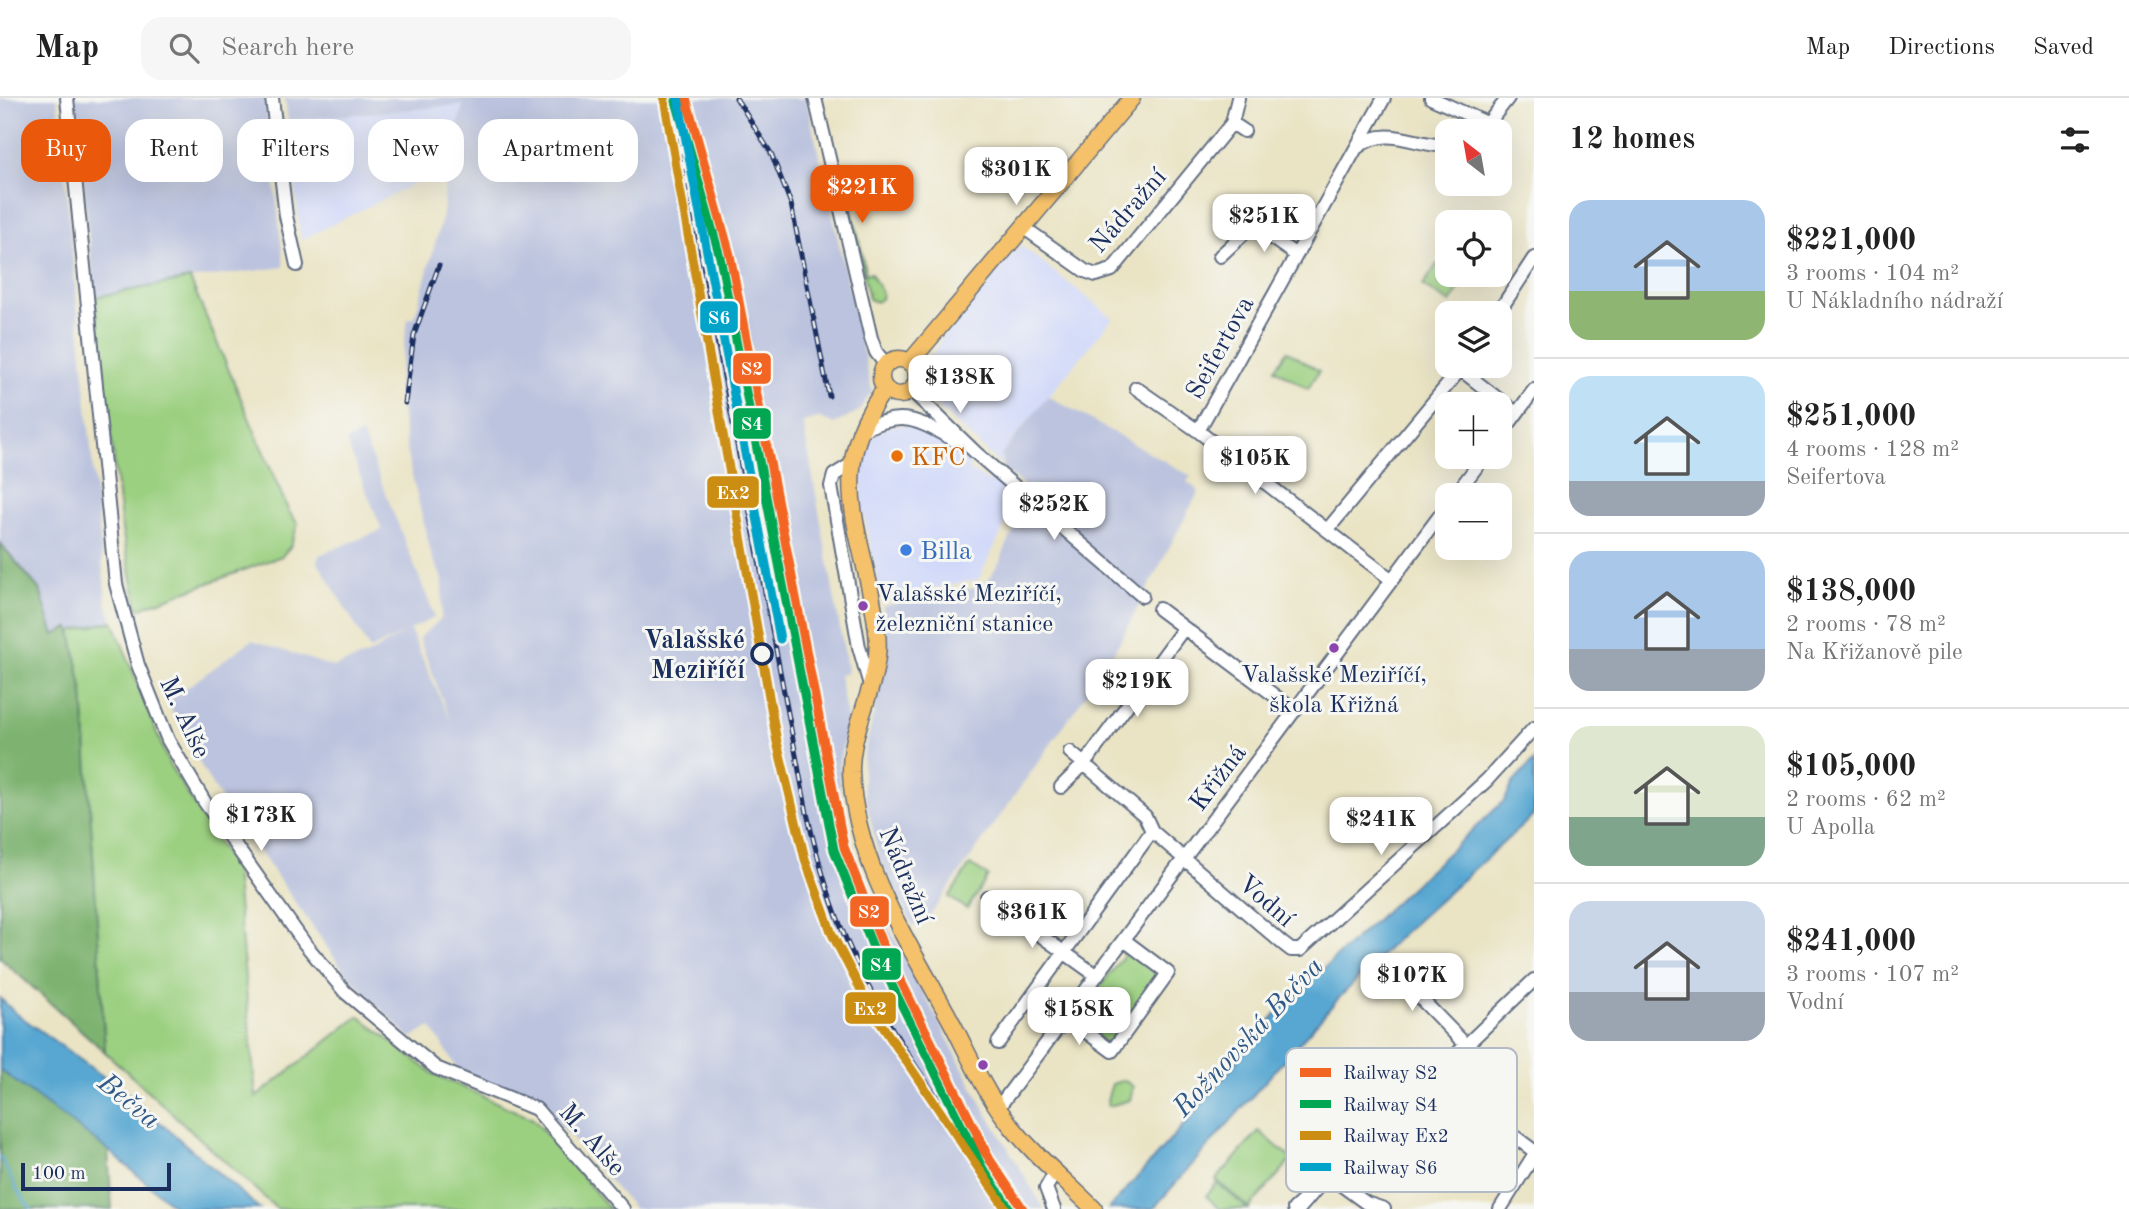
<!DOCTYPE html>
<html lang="en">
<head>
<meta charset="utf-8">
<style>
	:root { --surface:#fff; --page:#f6f6f6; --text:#222; --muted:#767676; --line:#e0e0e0; --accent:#ea580c }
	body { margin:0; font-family:"Old Standard TT",serif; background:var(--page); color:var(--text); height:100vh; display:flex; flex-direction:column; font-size:26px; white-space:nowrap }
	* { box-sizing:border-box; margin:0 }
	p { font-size:23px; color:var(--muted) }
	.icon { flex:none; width:38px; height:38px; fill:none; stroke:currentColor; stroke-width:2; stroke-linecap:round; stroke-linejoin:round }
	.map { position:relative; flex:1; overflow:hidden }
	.panel { display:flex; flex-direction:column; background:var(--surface); width:595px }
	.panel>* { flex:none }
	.hud { position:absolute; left:21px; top:21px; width:665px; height:63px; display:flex; gap:14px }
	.needle { width:46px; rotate:329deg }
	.tools { position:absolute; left:1435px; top:21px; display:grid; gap:14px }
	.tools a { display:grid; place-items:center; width:77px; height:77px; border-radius:14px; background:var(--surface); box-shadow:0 7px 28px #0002; font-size:35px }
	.scale { position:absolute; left:21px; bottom:18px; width:150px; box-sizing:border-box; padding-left:7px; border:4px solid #1b2f5e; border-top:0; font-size:19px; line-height:24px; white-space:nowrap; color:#1b2f5e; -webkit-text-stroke:5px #f6f6f2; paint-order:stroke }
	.price { position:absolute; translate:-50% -60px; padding:0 16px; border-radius:14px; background:#fff; color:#222; font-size:23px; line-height:46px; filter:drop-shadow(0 2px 4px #0008) }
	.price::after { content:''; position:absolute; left:50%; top:42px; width:21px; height:16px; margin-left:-10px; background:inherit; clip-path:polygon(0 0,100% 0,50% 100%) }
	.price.active { background:var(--accent); color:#fff }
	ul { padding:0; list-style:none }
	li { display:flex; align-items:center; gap:21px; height:175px; padding:0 35px }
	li+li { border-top:2px solid var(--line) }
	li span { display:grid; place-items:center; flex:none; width:196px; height:140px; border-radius:21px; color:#555 }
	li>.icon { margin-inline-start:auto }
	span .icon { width:84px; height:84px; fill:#fffc; stroke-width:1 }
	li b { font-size:30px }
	h2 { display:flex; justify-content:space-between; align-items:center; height:84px; padding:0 35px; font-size:30px }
	.tag { padding:0 24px; border-radius:21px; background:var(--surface); box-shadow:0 7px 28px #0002; font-size:24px; line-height:63px }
	.tag.active { background:var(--accent); color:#fff }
	header { display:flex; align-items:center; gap:42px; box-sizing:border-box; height:98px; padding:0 35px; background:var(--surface); border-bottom:2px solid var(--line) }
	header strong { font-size:33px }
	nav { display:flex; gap:38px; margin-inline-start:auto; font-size:24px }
	.search { width:490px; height:63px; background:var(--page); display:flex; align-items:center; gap:18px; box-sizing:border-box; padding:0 24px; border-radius:21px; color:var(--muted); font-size:26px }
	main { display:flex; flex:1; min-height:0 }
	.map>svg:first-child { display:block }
	.built { fill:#d1d9f9 }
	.industrial { fill:#bbc3de }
	.green { fill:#9cd081; stroke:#5c8070; stroke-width:2 }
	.forest { fill:#7db26f; stroke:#4c7066; stroke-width:2 }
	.water { fill:#58a7d2; stroke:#3a6b98; stroke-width:2 }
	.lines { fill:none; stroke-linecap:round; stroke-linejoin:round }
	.stream { stroke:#58a7d2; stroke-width:2.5 }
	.minor-casing { stroke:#636e82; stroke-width:16 }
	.major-casing { stroke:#636e82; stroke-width:19 }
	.minor { stroke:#fff; stroke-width:12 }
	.major { stroke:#f5c16b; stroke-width:16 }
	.rail-casing { stroke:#1b2f5e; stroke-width:5 }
	.rail { stroke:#f6f6f2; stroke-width:2.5; stroke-dasharray:8; stroke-linecap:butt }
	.rail-1-casing { stroke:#f6f6f2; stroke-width:14 }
	.rail-2-casing { stroke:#f6f6f2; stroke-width:14 }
	.rail-3-casing { stroke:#f6f6f2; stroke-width:14 }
	.rail-4-casing { stroke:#f6f6f2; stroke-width:14 }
	.rail-1 { stroke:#f26522; stroke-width:9 }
	.rail-2 { stroke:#00a651; stroke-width:9 }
	.rail-3 { stroke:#cb8e13; stroke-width:9 }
	.rail-4 { stroke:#01a3c8; stroke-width:9 }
	.food-dot { fill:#e8710a; stroke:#f6f6f2; stroke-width:2.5 }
	.shop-dot { fill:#3f7fe0; stroke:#f6f6f2; stroke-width:2.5 }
	.bus-dot { fill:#8e44ad; stroke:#f6f6f2; stroke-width:2.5 }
	.stop-dot { fill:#f6f6f2; stroke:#1b2f5e; stroke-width:3.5 }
	.labels { text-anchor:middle; stroke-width:6; stroke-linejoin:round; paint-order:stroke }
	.bus-label { font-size:24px; fill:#1b2f5e; stroke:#f6f6f2; text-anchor:start }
	.street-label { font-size:26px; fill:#1b2f5e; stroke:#f6f6f2 }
	.food-label { font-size:26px; fill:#c56008; stroke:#f6f6f2; text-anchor:start }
	.shop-label { font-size:26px; fill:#366cbe; stroke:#f6f6f2; text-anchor:start }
	.stop-label { font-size:26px; font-weight:bold; fill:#1b2f5e; stroke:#f6f6f2; text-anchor:end }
	.water-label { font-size:28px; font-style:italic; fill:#305987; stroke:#f6f6f2 }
	.key { fill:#f6f6f2; stroke:#b4bac6; stroke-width:2 }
	.key-label { font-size:19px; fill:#1b2f5e }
	.line-badge { stroke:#f6f6f2; stroke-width:2.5 }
	.badge-label { font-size:19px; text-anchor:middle; font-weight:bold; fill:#fff }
</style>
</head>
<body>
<header>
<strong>Map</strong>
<div class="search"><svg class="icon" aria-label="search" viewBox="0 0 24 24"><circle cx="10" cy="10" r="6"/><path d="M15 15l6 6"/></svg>Search here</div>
<nav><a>Map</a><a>Directions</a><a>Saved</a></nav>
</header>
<main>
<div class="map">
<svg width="1534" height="1111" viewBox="0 0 1534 1111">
	<rect width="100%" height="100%" fill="#f6f6f2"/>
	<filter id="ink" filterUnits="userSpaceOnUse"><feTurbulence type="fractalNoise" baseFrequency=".0143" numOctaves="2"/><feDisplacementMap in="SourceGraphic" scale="14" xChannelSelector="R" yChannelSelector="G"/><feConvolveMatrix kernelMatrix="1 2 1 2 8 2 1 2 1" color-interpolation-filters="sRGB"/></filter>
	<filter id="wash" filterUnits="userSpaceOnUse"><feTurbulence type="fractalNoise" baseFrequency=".00686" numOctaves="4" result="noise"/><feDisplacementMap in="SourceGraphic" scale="28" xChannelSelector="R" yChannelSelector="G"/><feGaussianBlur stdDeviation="1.57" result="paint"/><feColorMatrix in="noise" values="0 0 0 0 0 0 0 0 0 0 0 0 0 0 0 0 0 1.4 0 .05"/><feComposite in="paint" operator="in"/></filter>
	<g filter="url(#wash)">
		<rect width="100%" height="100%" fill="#eae4c5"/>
		<path class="built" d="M 463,7 L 446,70 L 301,142 L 288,22 Z
			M 1020,147 L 1113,220 L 1008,347 L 1000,361 L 1001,367 L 928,300 L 924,291 L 925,272 L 943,238 Z
			M 907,327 L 969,359 L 972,363 L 969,371 L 989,384 L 993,379 L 995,381 L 1018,401 L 978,482 L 881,500 L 863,411 L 861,369 L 865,350 L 873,339 L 887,329 Z"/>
		<path class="industrial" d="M 0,0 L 57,0 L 106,504 L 113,523 L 54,537 L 40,492 L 0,445 Z
			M 75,0 L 265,0 L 284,169 L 190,181 L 95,199 Z
			M 285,0 L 806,0 L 872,293 L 859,313 L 834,326 L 820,320 L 803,324 L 848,575 L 839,577 L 848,625 L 839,662 L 840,693 L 847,729 L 855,759 L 873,801 L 879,831 L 888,828 L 983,1008 L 1044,1111 L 634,1111 L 549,1014 L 459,973 L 431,929 L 410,940 L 344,873 L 210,684 L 167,604 L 252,542 L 333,569 L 368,557 L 404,535 L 370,552 L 318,464 L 319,457 L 382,432 L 346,343 L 362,336 L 435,519 L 410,532 L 452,627 L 419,540 L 441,521 L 443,482 L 432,459 L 408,361 L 398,289 L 408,220 L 414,221 L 443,117 L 446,70 L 463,7 L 288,22 Z
			M 1048,298 L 1191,378 L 1187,384 L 1199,393 L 1110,562 L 926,823 L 913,828 L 880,763 L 863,689 L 863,661 L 886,564 L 883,508 L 984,488 L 999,465 L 1031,394 L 1004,371 L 1001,357 Z"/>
		<path class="green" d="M 848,77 L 850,79 L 846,81 L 866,176 L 871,175 L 882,195 L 881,201 L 876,204 L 869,201 L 842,86 Z
			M 1437,166 L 1447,173 L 1447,177 L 1464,184 L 1450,205 L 1423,188 Z
			M 190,181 L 289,414 L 298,426 L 290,449 L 282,458 L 138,511 L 122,432 L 95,199 Z
			M 1287,253 L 1319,273 L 1308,291 L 1275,271 Z
			M 113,523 L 169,666 L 235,772 L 256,999 L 359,918 L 433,976 L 533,1021 L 610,1111 L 277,1111 L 105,954 L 83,595 L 71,533 Z
			M 970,767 L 988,778 L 967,811 L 949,799 Z
			M 1130,849 L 1165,876 L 1112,949 L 1075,923 Z
			M 1124,982 L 1133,989 L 1130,1002 L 1109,1008 L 1107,1002 L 1112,986 Z
			M 1259,1033 L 1292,1061 L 1249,1110 L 1216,1082 Z
			M 1217,1085 L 1248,1111 L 1220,1111 L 1206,1098 Z"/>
		<path class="forest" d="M 0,445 L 40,492 L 54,537 L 70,529 L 83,595 L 105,954 L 0,860 Z
			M 0,972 L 108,1052 L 112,1111 L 0,1111 Z"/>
		<path class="water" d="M 1534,662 L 1534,717 L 1400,838 L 1337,902 L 1153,1111 L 1109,1111 L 1196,1013 L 1278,913 L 1505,702 L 1513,685 Z
			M 0,900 L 13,913 L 126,995 L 260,1111 L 177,1111 L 108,1052 L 0,972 Z"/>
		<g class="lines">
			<path class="stream" d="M 0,1059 L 17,1092 L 31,1111"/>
		</g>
	</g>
	<g filter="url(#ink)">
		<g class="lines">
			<g class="minor-casing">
				<path id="minor" d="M 67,0 L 116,486 L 138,567 L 168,642 L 204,703 L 305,846 L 345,894 L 436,970 L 536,1011 L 623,1111
					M 272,0 L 286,118 L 297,167
					M 815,0 L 871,240 L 876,254 L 886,267
					M 1431,0 L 1489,26
					M 1232,25 L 1244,33
					M 1482,33 L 1508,0
					M 1358,49 C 1387,26 1415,48 1447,48
					M 1253,127 L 1296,157
					M 1023,129 L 1085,173 L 1096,177 L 1112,172 L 1232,25 L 1238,0
					M 1220,158 L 1253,127 L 1255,109
					M 1498,215 L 1534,160
					M 1460,271 L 1516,315
					M 1136,290 L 1198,333 L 1392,482
					M 912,293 L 976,355 L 1142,498
					M 1198,333 L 1384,0
					M 859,334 C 902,311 917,321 957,344
					M 1500,338 L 1534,292
					M 850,367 L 834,377 L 831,388 L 859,549 L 870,587
					M 1455,397 L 1484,359
					M 1328,431 L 1463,268
					M 1159,511 L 1295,613
					M 1070,654 L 1145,718 L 1152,733 L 1282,845 L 1291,852 L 1300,852 L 1487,682 L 1534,630
					M 1061,689 L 1085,665 L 1184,530
					M 987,799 L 1097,878
					M 1387,866 L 1460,941
					M 1066,919 L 1112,953 L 1168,875 L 1124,842
					M 998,945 L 1152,733
					M 1433,978 L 1534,1053
					M 998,1010 L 1447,408
					M 1329,1078 L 1366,1105 L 1384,1111
					M 1317,1090 L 1534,882
					M 1054,1111 L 1046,1090 L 1056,1073
					M 1294,1111 L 1317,1090 L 1299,1111
					M 1500,1111 L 1534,1057"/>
			</g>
			<g class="major-casing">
				<path id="major" d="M881 279a18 18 0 1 1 36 0a18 18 0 1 1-36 0Z
					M 910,264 L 1132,0
					M 885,291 C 820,376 867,440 877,534 C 883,583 850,626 851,674 C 855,766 909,845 951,923 C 968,955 983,991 1005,1020 C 1030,1054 1065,1082 1094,1111"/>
			</g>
			<use href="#minor" class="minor"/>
			<use href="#major" class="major"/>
			<g class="rail-casing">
				<path id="rail" d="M 671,0 L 807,715 C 817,760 830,805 849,848 C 890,942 957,1026 1015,1111
					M 736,0 L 771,55 L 791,106 L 829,298
					M 691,60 L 710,128 L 747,323 L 771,411 L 835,744 L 856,807 L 876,853 L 963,1016
					M 405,305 L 414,237 L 439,167"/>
			</g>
			<use href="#rail" class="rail"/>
			<g class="rail-1-casing">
				<path id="rail-1" d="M 686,0 L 730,157 L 844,749 L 881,843 L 991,1064
					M 976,1041 L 1023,1111"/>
			</g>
			<g class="rail-2-casing">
				<path id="rail-2" d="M 676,3 L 720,159 L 834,752 L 872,847 L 982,1069
					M 967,1047 L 1010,1111"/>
			</g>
			<g class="rail-3-casing">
				<path id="rail-3" d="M 664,0 L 777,644 L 805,761 L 832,836 L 869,908 L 1006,1111"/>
			</g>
			<g class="rail-4-casing">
				<path id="rail-4" d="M 678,0 L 780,541"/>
			</g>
			<use href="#rail-1" class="rail-1"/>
			<use href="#rail-2" class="rail-2"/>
			<use href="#rail-3" class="rail-3"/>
			<use href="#rail-4" class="rail-4"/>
		</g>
	</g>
	<circle class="food-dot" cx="897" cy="358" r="7"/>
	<circle class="shop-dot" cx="906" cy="452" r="7"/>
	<g class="bus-dot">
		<circle cx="863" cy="508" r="6"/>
		<circle cx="1334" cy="550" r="6"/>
		<circle cx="983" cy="967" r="6"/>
	</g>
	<circle class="stop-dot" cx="762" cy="556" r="10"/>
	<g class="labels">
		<g class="bus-label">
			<text x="876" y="503">Valašské Meziříčí,<tspan x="876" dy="30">železniční stanice</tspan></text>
			<text x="1334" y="584" text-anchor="middle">Valašské Meziříčí,<tspan x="1334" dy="30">škola Křižná</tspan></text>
		</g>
		<g class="street-label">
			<text transform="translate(1127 112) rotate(-49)" y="9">Nádražní</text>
			<text transform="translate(1219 249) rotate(-61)" y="9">Seifertova</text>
			<text transform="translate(186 619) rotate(65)" y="9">M. Alše</text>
			<text transform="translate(1217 679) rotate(-53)" y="9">Křižná</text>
			<text transform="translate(907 777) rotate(67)" y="9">Nádražní</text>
			<text transform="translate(1267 802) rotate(41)" y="9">Vodní</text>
			<text transform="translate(593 1041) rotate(49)" y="9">M. Alše</text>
		</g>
		<g class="food-label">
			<text x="911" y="367">KFC</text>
		</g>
		<g class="shop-label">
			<text x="920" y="461">Billa</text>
		</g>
		<g class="stop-label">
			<text x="745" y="550">Valašské<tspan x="745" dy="30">Meziříčí</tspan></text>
		</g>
		<g class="water-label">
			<text transform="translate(1247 938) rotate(-47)" y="10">Rožnovská Bečva</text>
			<text transform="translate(130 1002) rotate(39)" y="10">Bečva</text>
		</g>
	</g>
	<rect x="1286" y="950" width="231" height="144" rx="10" class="key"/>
	<rect x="1300" y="970" width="31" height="9" fill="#f26522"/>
	<rect x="1300" y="1002" width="31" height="8" fill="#00a651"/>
	<rect x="1300" y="1033" width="31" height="9" fill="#cb8e13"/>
	<rect x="1300" y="1065" width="31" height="8" fill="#01a3c8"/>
	<g class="key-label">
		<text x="1343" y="981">Railway S2</text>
		<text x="1343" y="1013">Railway S4</text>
		<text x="1343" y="1044">Railway Ex2</text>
		<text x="1343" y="1076">Railway S6</text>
	</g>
	<g class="line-badge">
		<rect x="699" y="202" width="40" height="34" rx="7" fill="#01a3c8"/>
		<rect x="732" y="254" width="40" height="33" rx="7" fill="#f26522"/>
		<rect x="732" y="309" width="40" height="33" rx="7" fill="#00a651"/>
		<rect x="706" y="377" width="54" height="34" rx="7" fill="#cb8e13"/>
		<rect x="849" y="797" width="41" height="33" rx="7" fill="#f26522"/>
		<rect x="861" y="849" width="41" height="34" rx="7" fill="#00a651"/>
		<rect x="844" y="893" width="53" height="34" rx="7" fill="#cb8e13"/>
	</g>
	<g class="badge-label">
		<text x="719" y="226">S6</text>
		<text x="752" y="277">S2</text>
		<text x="752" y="332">S4</text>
		<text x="733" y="401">Ex2</text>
		<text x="869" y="820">S2</text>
		<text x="881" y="873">S4</text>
		<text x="870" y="917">Ex2</text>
	</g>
</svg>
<div class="tools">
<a><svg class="needle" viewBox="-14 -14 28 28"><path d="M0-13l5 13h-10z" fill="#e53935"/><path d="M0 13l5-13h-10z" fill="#767676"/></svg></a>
<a><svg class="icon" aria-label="locate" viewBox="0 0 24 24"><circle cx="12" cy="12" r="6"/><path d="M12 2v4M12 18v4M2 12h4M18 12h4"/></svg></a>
<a><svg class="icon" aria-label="layers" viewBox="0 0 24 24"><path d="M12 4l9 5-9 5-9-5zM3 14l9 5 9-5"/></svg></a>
<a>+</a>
<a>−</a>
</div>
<div class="scale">100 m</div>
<b class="price" style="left:1016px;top:109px">$301K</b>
<b class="price active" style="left:862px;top:127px">$221K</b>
<b class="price" style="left:1264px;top:156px">$251K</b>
<b class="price" style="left:960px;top:317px">$138K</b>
<b class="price" style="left:1255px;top:398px">$105K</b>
<b class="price" style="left:1054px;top:444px">$252K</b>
<b class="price" style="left:1137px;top:621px">$219K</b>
<b class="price" style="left:261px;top:755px">$173K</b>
<b class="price" style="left:1381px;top:759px">$241K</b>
<b class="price" style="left:1032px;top:852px">$361K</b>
<b class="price" style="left:1412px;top:915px">$107K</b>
<b class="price" style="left:1079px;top:949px">$158K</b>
<div class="hud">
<a class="tag active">Buy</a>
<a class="tag">Rent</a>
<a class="tag">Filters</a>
<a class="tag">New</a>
<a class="tag">Apartment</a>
</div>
</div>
<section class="panel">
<h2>12 homes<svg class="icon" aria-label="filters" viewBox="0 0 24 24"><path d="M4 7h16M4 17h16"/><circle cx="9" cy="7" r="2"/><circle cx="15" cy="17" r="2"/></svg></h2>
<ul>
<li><span style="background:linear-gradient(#a9c7e8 65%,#8fb573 0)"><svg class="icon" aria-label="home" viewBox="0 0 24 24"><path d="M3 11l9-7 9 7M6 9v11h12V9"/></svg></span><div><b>$221,000</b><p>3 rooms · 104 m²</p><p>U Nákladního nádraží</p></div></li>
<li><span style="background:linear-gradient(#bfe0f5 75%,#9aa5b1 0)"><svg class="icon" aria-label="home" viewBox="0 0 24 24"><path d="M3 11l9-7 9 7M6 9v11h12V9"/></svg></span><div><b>$251,000</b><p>4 rooms · 128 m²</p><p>Seifertova</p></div></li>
<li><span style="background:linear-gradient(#a9c7e8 70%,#9aa5b1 0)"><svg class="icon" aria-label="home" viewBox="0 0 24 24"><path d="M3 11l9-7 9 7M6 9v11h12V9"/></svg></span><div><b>$138,000</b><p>2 rooms · 78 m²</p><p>Na Křižanově pile</p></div></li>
<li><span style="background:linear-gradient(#dfe7d0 65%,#7fa58c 0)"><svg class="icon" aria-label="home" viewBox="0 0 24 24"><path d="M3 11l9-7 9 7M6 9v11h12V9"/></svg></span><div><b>$105,000</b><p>2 rooms · 62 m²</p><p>U Apolla</p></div></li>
<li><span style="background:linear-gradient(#c9d6e8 65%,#9aa5b1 0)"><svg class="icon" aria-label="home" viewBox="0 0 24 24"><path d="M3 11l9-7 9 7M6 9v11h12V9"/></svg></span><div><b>$241,000</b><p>3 rooms · 107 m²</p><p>Vodní</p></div></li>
</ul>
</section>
</main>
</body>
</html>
